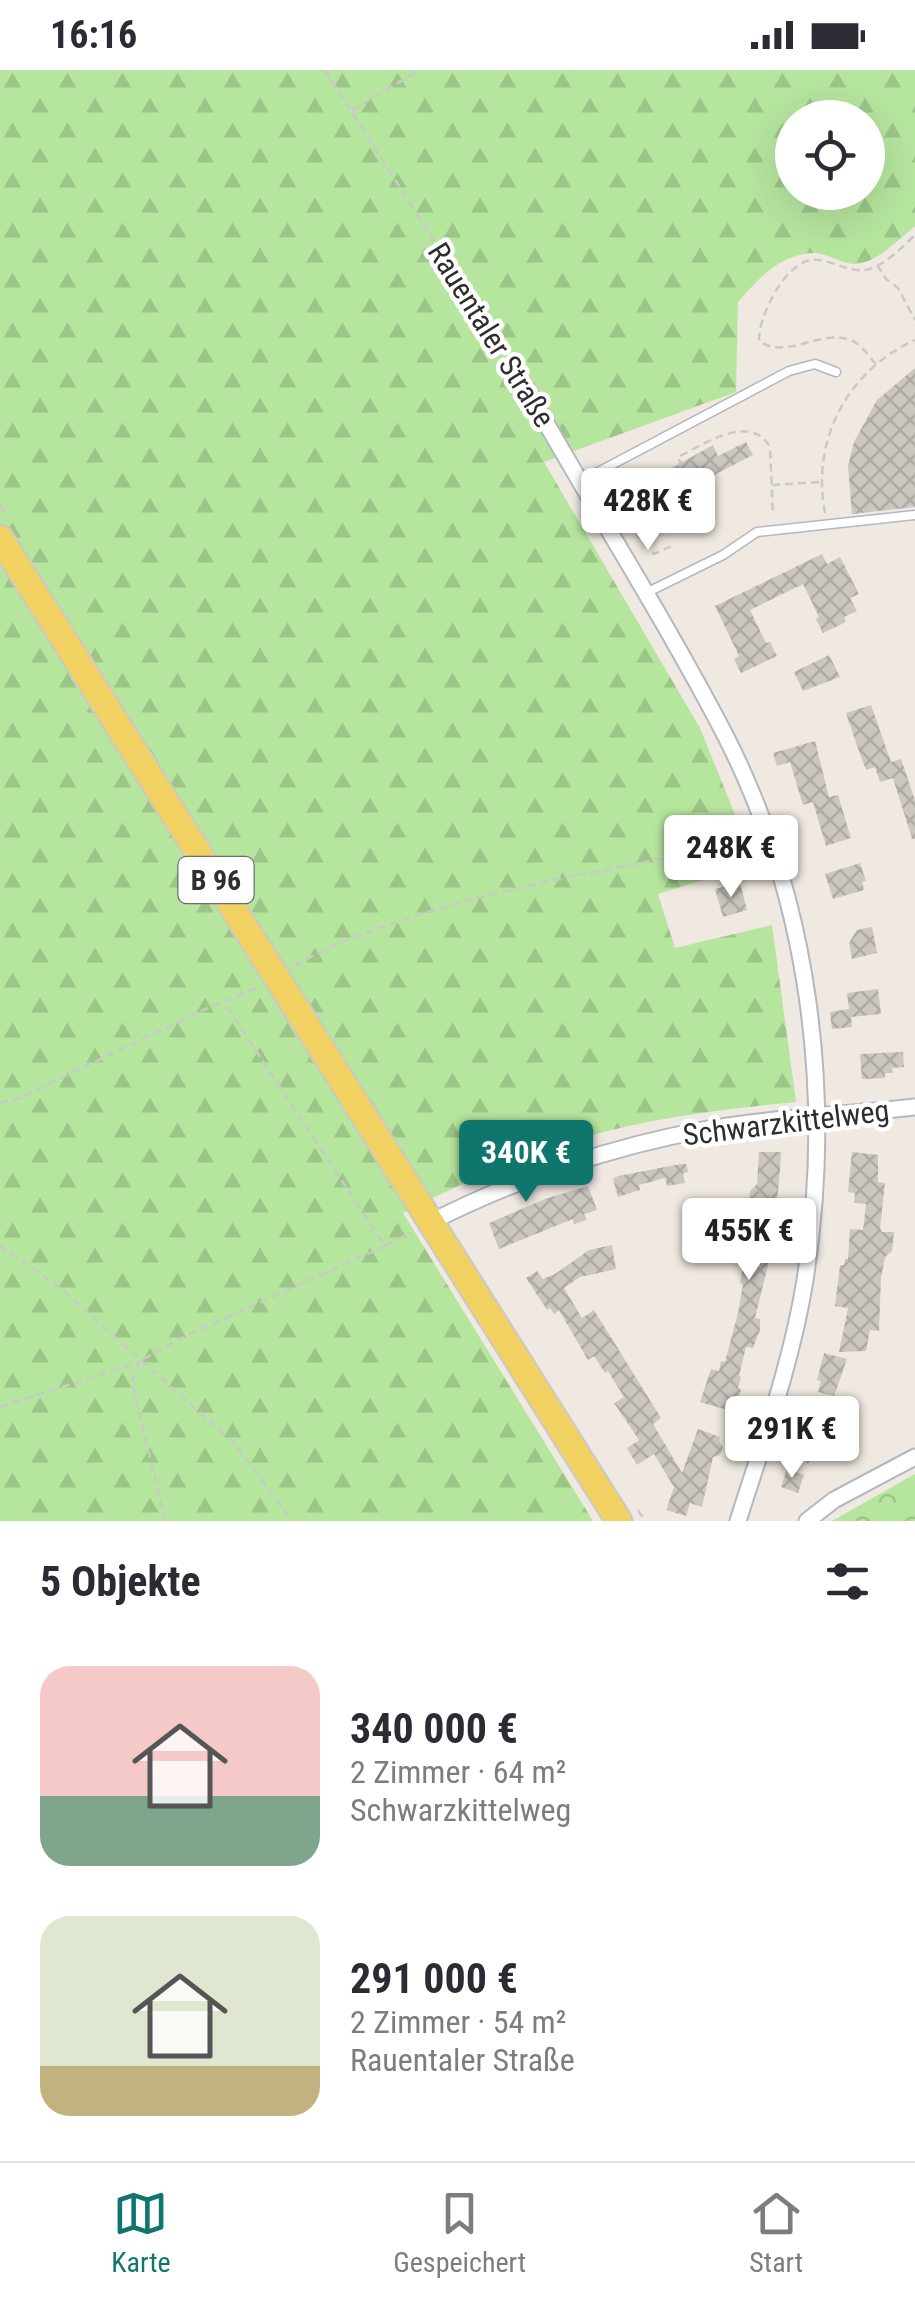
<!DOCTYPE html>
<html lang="de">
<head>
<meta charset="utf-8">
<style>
	:root { --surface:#fff; --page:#f7f7f7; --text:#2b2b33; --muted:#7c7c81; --line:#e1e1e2; --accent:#0f766e }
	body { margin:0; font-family:"Roboto Condensed",sans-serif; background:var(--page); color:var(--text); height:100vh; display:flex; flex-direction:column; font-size:38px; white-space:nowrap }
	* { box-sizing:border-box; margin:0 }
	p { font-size:32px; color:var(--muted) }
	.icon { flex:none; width:55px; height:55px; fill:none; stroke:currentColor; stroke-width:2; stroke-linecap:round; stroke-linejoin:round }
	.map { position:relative; height:1451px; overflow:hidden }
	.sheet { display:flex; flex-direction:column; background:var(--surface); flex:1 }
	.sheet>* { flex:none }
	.buttons { position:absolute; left:775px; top:30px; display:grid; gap:20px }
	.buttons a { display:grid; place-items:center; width:110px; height:110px; border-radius:50%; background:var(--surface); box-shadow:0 10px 40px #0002; font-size:50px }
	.price { position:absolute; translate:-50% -85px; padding:0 22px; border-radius:10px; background:#fff; color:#222; font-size:32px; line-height:65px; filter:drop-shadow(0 2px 5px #0008) }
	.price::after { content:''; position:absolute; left:50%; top:60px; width:30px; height:22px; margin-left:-15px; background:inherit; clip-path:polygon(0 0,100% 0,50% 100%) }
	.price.on { background:var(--accent); color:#fff }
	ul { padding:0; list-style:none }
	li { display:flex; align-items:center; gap:30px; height:250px; padding:0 40px }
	li span { display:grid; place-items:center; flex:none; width:280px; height:200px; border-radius:30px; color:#555 }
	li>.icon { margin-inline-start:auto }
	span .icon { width:120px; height:120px; fill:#fffc; stroke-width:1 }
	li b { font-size:42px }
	h2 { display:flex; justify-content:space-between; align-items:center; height:120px; padding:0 40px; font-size:42px }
	.status { display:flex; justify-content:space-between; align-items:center; height:70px; padding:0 50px; background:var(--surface); direction:ltr }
	.status svg { height:28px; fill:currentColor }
	.dock { display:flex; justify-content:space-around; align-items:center; height:140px; border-top:2px solid var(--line); background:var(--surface); font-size:28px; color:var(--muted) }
	.dock a { display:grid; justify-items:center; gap:5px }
	.dock .on { color:var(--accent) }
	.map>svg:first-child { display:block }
	.forest { fill:url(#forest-firs); fill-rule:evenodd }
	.park { fill:url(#park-crowns) }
	.building { fill:url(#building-cross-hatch) }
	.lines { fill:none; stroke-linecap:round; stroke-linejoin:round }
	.lane-casing { stroke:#b4b7c1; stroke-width:11 }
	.street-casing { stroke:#b4b7c1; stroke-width:19 }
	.primary-casing { stroke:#c9c9c9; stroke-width:29 }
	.path { stroke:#c9c9c9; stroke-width:2.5; stroke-dasharray:8 5; stroke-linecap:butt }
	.lane { stroke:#fff; stroke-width:8 }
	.street { stroke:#fff; stroke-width:15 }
	.primary { stroke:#f2d163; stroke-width:25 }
	.labels { text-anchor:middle; stroke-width:9; stroke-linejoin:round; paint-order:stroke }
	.shield { fill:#fff; stroke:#6d6d6d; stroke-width:2.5 }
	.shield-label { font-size:28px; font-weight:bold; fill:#2e2e2e }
	.street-label { font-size:30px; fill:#2e2e2e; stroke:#fff }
</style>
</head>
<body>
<div class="status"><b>16:16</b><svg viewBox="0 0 49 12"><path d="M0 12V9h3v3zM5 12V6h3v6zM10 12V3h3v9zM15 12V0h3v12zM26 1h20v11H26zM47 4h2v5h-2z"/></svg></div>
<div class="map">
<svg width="915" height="1451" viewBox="0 0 915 1451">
	<defs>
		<pattern id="forest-firs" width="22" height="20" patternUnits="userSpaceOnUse" patternTransform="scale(2.5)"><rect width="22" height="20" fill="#b6e59e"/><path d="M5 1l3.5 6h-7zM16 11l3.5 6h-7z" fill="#9dc588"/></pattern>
		<pattern id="park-crowns" width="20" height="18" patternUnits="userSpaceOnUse" patternTransform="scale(2.5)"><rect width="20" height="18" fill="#b6e59e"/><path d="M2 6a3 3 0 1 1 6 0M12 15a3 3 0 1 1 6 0" fill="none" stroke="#9dc588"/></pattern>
		<pattern id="building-cross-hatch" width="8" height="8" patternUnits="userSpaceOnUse" patternTransform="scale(2.5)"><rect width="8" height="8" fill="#cbc7bf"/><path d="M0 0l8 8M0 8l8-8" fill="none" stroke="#afaba4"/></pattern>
	</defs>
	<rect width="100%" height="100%" fill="#efe9e1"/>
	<path class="forest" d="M 0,0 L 915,0 L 915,156 C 899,169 877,193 855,194 C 842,194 829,184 816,183 C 781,183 759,208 738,232 L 736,322 L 544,392 L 700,658 L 755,794 L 658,824 L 675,878 L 772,855 L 796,1032 C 726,1039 657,1047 589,1066 C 524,1084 463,1113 403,1143 L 593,1451 L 0,1451 ZM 792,48 L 868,48 L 868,122 L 792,122 Z"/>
	<path class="park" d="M 915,1404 L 915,1451 L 832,1451 Z"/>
	<path class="building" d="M 915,298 L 915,437 L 852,444 L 848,396 L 854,372 L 877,330 Z
		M 746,372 L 753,385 L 720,402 L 708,409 L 710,412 L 639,447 L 627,423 L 713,375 L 718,386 Z
		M 822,484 L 827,494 L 840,487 L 859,524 L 850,528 L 857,541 L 844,547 L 846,552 L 823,563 L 816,549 L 819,547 L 803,514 L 750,540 L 766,573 L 770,572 L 777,586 L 741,603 L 734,589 L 739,586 L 715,536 Z
		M 829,585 L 840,607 L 803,621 L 794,602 Z
		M 871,635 L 891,692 L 901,689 L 915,730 L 915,769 L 912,769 L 893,708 L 880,712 L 875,697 L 866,700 L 856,673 L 846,643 Z
		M 815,671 L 829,727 L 838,725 L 851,768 L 826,776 L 813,732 L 803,735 L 790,692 L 777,696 L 773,683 Z
		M 860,793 L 866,811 L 862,812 L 864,820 L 833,829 L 825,804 Z
		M 740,813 L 747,840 L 723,847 L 715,819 Z
		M 872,857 L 877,883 L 852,889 L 849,873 L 857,860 Z
		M 878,919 L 881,944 L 851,947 L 852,957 L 832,959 L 830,942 L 849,939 L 847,923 Z
		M 903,982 L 904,997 L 892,998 L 893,1003 L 885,1003 L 885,1008 L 862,1009 L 860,984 Z
		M 759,1082 L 781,1082 L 780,1100 L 773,1175 L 755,1248 L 760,1249 L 760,1260 L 753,1278 L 746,1277 L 739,1306 L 741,1307 L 738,1318 L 741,1320 L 734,1342 L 700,1332 L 711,1299 L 719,1301 L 721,1291 L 725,1292 L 738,1243 L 743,1214 L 740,1213 L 753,1144 L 741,1143 L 743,1130 L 749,1131 L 750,1121 L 757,1114 Z
		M 852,1082 L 878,1085 L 878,1112 L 885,1113 L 880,1158 L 882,1162 L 894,1162 L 892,1181 L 885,1187 L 881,1208 L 879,1261 L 870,1260 L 866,1281 L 839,1282 L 848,1238 L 835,1236 L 840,1195 L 844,1195 L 845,1189 L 848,1189 L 850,1159 L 863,1160 L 866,1134 L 854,1133 L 855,1123 L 848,1122 Z
		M 681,1094 L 686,1094 L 688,1102 L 683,1103 L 685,1113 L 667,1116 L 665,1108 L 639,1115 L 640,1120 L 618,1127 L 613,1109 L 618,1106 Z
		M 588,1116 L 597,1140 L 584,1144 L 587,1150 L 574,1154 L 573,1149 L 499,1179 L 489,1153 L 545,1129 Z
		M 612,1175 L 616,1199 L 580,1207 L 564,1218 L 582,1248 L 594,1240 L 661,1348 L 653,1354 L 682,1403 L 698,1359 L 720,1367 L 719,1371 L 723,1377 L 720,1385 L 713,1387 L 702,1437 L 690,1433 L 686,1446 L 666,1440 L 674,1417 L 654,1384 L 637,1395 L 627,1378 L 639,1370 L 614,1333 L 624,1327 L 608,1301 L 605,1303 L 594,1286 L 588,1290 L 559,1240 L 554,1244 L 550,1238 L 547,1240 L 526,1208 L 537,1201 L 543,1209 L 555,1204 L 589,1180 Z
		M 824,1283 L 847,1289 L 834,1326 L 818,1322 L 821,1311 L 817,1310 Z
		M 806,1359 L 829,1366 L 823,1387 L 812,1384 L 808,1394 L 797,1377 Z
		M 787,1399 L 804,1405 L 798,1423 L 781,1417 Z"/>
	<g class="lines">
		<g class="lane-casing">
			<path id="lane" d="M 581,411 L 789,301 L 815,294 L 836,302
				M 646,523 L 723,485 L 757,462 L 915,445"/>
		</g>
		<g class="street-casing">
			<path id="street" d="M 524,314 C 589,431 662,544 724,663 C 810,830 834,1025 805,1210 C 792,1292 763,1372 738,1451
				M 431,1152 C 517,1108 614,1076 708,1059 C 776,1047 846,1045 915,1037
				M 807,1451 L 834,1430 L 915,1387"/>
		</g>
		<g class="primary-casing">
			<path id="primary" d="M 0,468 L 619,1451"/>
		</g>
		<path class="path" d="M 325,0 L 515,298
			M 352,40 L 420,0
			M 877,195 L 886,209 L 898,218 L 915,250
			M 876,294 C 869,287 862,275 853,271 C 822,257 787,291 759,271 C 758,247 785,193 811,190 C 829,188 846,202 864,200 C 883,198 902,177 915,165
			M 772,415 L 819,412
			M 619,427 L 638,466 L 654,484 L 674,475
			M 610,432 L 681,394 L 678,387 C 703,375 750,342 770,377 L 773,446
			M 0,435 L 9,448
			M 825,443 C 811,370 847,301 915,270
			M 295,896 C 333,873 367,862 409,848 C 515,813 624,798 733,774 L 751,765
			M 0,1033 L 20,1028 L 196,943 L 258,917
			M 386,1175 L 410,1163
			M 0,1176 L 58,1216 L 234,1373 L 292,1451
			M 0,1337 L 139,1292
			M 638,1440 L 645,1451
			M 165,1451 L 132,1311 L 140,1291 L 177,1270 L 385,1176 L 225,934"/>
		<use href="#lane" class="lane"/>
		<use href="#street" class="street"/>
		<use href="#primary" class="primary"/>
	</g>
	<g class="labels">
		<rect class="shield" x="178.5" y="787" width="75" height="46" rx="8"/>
		<g class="shield-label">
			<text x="216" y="820">B 96</text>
		</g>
		<g class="street-label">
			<text transform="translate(491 265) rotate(58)" y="10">Rauentaler Straße</text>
			<text transform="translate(786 1053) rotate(-7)" y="10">Schwarzkittelweg</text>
		</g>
	</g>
</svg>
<div class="buttons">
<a><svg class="icon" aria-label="locate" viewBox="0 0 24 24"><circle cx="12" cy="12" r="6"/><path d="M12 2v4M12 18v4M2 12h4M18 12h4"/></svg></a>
</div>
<b class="price" style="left:648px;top:483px">428K €</b>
<b class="price" style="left:731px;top:830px">248K €</b>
<b class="price on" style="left:526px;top:1135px">340K €</b>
<b class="price" style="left:749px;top:1213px">455K €</b>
<b class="price" style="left:792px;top:1411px">291K €</b>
</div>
<section class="sheet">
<h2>5 Objekte<svg class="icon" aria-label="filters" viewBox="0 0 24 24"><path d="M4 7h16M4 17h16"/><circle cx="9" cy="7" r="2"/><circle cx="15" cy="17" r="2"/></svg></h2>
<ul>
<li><span style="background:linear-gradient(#f6c9c9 65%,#7fa58c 0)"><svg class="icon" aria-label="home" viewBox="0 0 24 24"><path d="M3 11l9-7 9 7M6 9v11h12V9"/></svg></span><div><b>340 000 €</b><p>2 Zimmer · 64 m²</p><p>Schwarzkittelweg</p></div></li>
<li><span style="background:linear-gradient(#dfe7d0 75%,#c2b280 0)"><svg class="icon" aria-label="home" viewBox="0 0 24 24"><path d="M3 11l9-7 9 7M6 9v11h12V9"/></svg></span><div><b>291 000 €</b><p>2 Zimmer · 54 m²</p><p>Rauentaler Straße</p></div></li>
</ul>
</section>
<nav class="dock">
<a class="on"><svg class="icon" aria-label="map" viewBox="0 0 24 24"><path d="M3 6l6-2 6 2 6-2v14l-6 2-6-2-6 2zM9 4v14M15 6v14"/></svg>Karte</a>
<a><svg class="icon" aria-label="saved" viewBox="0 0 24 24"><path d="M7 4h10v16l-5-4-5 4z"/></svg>Gespeichert</a>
<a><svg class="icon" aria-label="home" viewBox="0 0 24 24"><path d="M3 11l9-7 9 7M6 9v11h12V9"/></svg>Start</a>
</nav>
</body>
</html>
